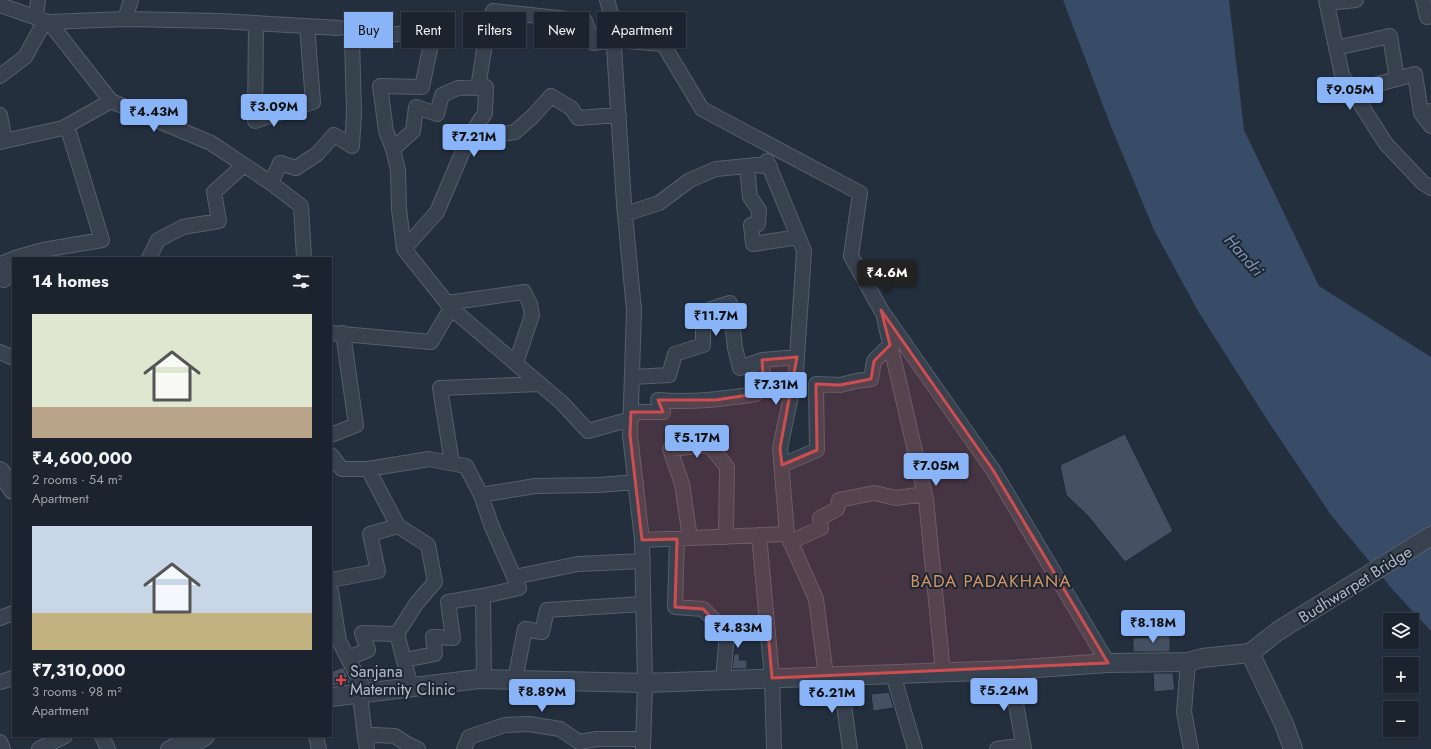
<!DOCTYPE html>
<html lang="en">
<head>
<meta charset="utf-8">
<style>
	:root { --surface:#1b232e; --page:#282f3a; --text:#f1f3f6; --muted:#a0a4aa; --line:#39404a; --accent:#8ab4f8 }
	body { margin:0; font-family:Jost,sans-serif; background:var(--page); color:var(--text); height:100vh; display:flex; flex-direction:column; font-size:15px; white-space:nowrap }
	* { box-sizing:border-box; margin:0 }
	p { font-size:13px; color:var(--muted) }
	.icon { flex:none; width:22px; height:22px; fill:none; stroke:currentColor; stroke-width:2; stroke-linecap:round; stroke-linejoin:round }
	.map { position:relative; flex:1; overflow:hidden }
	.sheet { position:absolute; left:12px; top:257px; width:320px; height:480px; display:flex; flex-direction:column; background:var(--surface); border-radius:0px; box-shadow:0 1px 3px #0004,0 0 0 1px var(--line) }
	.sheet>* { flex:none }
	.hud { position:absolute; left:344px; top:12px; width:380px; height:36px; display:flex; gap:8px }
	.tools { position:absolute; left:1383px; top:613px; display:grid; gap:8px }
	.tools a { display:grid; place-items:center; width:36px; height:36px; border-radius:0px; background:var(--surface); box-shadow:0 1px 3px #0004,0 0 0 1px var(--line); font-size:20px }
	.price { position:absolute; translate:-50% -34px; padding:0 9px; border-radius:4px; background:var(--accent); color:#111; font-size:13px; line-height:26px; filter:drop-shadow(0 1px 2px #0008) }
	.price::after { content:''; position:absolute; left:50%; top:24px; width:12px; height:9px; margin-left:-6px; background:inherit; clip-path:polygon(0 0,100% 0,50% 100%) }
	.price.selected { background:#222; color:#fff }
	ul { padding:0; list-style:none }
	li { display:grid; align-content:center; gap:8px; height:212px; padding:0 20px }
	li span { display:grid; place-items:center; height:124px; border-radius:0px; color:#555 }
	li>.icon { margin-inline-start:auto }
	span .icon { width:72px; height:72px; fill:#fffc; stroke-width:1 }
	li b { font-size:17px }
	h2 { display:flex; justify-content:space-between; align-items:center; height:48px; padding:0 20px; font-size:17px }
	.tag { padding:0 14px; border-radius:0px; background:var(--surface); box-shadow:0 1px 3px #0004,0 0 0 1px var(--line); font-size:14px; line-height:36px }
	.tag.selected { background:var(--accent); color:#111 }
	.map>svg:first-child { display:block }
	.water { fill:#394c67 }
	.building { fill:#455162; stroke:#1f2835 }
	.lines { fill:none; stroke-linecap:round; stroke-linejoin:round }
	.minor-casing { stroke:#565f6c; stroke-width:16 }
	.tertiary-casing { stroke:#565f6c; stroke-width:20 }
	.minor { stroke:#38414e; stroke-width:14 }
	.tertiary { stroke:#38414e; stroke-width:18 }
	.marked { fill:#ce4d50; fill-opacity:0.2; stroke:#ce4d50; stroke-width:3; stroke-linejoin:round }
	.health-dot { fill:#e0444e; stroke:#1d2633; stroke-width:1.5 }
	.labels { text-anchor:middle; stroke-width:4; stroke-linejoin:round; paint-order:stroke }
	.street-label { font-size:16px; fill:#b4bcc9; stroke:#1d2633 }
	.poi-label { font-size:16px; fill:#b4bcc9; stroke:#1d2633; text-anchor:start }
	.water-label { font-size:17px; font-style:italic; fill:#7c92b1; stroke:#1d2633 }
	.neighbourhood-label { font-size:17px; letter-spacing:1px; fill:#d59563; stroke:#1d2633 }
</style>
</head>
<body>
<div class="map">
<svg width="1431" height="749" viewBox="0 0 1431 749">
	<rect width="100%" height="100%" fill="#242f3e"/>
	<path class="water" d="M 1063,0 L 1229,0 L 1244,130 L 1319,286 L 1431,357 L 1431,631 L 1393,590 L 1331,515 L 1266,418 L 1198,311 L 1154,230 L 1110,124 Z"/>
	<path class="building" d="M 1125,434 L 1173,531 L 1125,562 L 1088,516 L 1066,495 L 1060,465 Z
		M 1154,633 L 1170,633 L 1170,652 L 1133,652 L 1133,638 L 1154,637 Z
		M 734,654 L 740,654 L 739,660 L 747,660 L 747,669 L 732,669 Z
		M 343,667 L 351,683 L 331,686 L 331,672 Z
		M 373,670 L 376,681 L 370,682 L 365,672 Z
		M 1153,673 L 1173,673 L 1175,690 L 1154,692 Z
		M 889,692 L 894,708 L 873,711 L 871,694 Z"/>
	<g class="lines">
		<g class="minor-casing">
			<path id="minor" d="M 607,0 L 610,10 L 614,47 L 624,204 L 634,310 L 630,435 L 642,540 L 645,683 L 643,749
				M 1326,0 L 1342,75 L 1386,144 L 1423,183 L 1431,188
				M 1423,0 L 1427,17 L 1431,16
				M 1327,3 L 1356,0
				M 0,5 L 49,22 L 111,101 L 211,143 L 271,183 L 301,206 L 304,258
				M 36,18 L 38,0
				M 125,19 L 131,0
				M 49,22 L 125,19 L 220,21 L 339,28
				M 256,23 L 255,121 L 313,102 L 307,26
				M 1336,48 L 1390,36 L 1397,79
				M 0,76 L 25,57 L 45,21
				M 478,88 L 486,37 L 493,11 L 585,21 L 593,43 L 614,40 L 663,44 L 702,109 L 860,193 L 851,256 L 881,310 L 993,470 L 1108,663
				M 1352,91 L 1415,74 L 1421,113
				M 1431,111 L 1421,113 L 1431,126
				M 0,115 L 5,141
				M 0,142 L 63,128 L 111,101
				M 747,166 L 750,197 L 759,210 L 758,224 L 751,225 L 753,244 L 798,237
				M 271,183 L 280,163 L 296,168 L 317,154 L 334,135 L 352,146 L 354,112 L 352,39 L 434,30 L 422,87 L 380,86 L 386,131 L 393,149
				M 625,214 L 659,203 L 690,180 L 716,169 L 757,165 L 770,167
				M 404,249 L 399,209 L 398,170 L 393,149 L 413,131 L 416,107 L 437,114 L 442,95 L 458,88 L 486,87 L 485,113 L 468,139
				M 15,258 L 43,250 L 102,240 L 67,126
				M 149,258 L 158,240 L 183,227 L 219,221 L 214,192 L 244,165
				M 0,279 L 4,280 L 3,263 L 13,259
				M 447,303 L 524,292 L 530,304 L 532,315 L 516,363
				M 451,308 L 404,249 L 437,212 L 468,139 L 515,132 L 533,116 L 551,96 L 571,108 L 578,118 L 619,115
				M 884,318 L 897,373 L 926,499 L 943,672
				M 331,333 L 431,342 L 451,308 L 562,403 L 588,431 L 631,419
				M 0,352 L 13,358
				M 632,377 L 669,375 L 675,354 L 703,345 L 703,321 L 711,309 L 730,303 L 735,348 L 740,368 L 762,360
				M 631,412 L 663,412 L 658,400 C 693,403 722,399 756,394 L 763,377 L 762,360 L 797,357
				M 331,435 L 356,425 L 343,333
				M 331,455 L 342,469 L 368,469
				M 452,463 L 440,388 L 540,384
				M 782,465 L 817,450 L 816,384 L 840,385 L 856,381 L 871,379 L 874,361 L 890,345
				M 787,534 L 816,599 L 826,676
				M 759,535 L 772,678 L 774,749
				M 690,538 L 682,484 L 670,449 L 709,445 L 727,467 L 726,537
				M 677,539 L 675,607 L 703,609 L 727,633
				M 642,540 L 787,534 L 780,448 L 796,372 L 804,251 L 767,161
				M 790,542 L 821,528 L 820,518 L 837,509 L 839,500 L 874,493 L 896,498 L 925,494
				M 514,577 L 578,564 L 643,561
				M 331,580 L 378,571 L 370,534 L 398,526
				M 331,591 L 339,641 L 366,693
				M 0,618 L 13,613
				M 348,658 L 368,650 L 362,633 L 397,634
				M 404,660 L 435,654 L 433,637 L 453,638 L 448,602 L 483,596
				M 1188,662 L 1184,712 L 1191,749
				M 1010,670 L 1024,749
				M 893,674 L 915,749
				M 840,676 L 850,749
				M 484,679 L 483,596 L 519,588 L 492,527 L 481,495 L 535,486 L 599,485 L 636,482
				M 515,680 L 525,629 L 542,632 L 547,610 L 643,604
				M 723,680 L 727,633 L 768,632
				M 0,682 L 13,678
				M 411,687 L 397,634 L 416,604 L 435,582 L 428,545 L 398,526 L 368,469 L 429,459 L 466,466 L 481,495
				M 360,694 L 365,738
				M 102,736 L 108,749
				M 316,736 L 319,749
				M 0,742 L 3,749
				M 39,749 L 65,736
				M 168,749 L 182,741
				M 367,749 L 365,738 L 374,735 L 395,736 L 407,744 L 418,749
				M 464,749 L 469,737 L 505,725 L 529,724 L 560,729 L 579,742 L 597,739 L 643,739
				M 997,749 L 1023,745"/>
		</g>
		<g class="tertiary-casing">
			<path id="tertiary" d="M 0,471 L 13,490
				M 1250,653 L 1284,724 L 1293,749
				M 331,697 L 479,679 L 645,683 L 1010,670 L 1108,663 L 1188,662 L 1202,658 L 1250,653 L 1278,631 L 1431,536
				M 186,747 L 205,736"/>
		</g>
		<use href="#minor" class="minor"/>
		<use href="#tertiary" class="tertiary"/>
	</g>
	<path class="marked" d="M 881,310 L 993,470 L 1108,663 L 772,678 L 768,632 L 727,633 L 703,609 L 675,607 L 677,539 L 642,540 L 630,435 L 631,412 L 663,412 L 658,400 L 715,400 L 756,394 L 763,377 L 762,360 L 797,357 L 780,448 L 782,465 L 817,450 L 816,384 L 840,385 L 871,379 L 874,361 L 890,345 Z"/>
	<path class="health-dot" d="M339 674h4v4h4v4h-4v4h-4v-4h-4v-4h4z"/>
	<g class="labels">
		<g class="street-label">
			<text transform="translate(1355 584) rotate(-32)" y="6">Budhwarpet Bridge</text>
		</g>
		<g class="poi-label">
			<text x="350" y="677">Sanjana<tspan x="350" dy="18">Maternity Clinic</tspan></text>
		</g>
		<g class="water-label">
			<text transform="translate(1244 255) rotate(49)" y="6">Handri</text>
		</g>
		<g class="neighbourhood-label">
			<text x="991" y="587">BADA PADAKHANA</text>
		</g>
	</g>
</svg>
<div class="tools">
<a><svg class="icon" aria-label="layers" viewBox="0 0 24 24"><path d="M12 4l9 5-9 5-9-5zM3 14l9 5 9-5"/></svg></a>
<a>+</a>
<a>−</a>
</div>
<b class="price" style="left:1350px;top:111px">₹9.05M</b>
<b class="price" style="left:274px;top:128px">₹3.09M</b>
<b class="price" style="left:154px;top:133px">₹4.43M</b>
<b class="price" style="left:474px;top:158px">₹7.21M</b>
<b class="price selected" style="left:887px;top:294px">₹4.6M</b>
<b class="price" style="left:716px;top:337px">₹11.7M</b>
<b class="price" style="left:776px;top:406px">₹7.31M</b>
<b class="price" style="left:697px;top:459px">₹5.17M</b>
<b class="price" style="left:936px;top:487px">₹7.05M</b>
<b class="price" style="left:1153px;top:644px">₹8.18M</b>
<b class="price" style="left:738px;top:649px">₹4.83M</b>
<b class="price" style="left:1004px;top:712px">₹5.24M</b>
<b class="price" style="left:542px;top:713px">₹8.89M</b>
<b class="price" style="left:832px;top:714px">₹6.21M</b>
<div class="hud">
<a class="tag selected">Buy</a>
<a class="tag">Rent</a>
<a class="tag">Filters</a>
<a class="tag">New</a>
<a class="tag">Apartment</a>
</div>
<section class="sheet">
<h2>14 homes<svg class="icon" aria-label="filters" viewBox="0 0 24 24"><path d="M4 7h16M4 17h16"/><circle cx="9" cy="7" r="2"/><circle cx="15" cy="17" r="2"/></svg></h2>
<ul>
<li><span style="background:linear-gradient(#dfe7d0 75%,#b9a48a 0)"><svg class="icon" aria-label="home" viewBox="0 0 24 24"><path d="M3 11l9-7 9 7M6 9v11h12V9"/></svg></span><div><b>₹4,600,000</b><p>2 rooms · 54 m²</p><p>Apartment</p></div></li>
<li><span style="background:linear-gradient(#c9d6e8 70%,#c2b280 0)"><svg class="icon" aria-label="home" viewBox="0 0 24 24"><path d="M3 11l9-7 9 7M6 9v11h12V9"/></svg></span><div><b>₹7,310,000</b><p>3 rooms · 98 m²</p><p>Apartment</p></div></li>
</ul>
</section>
</div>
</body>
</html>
